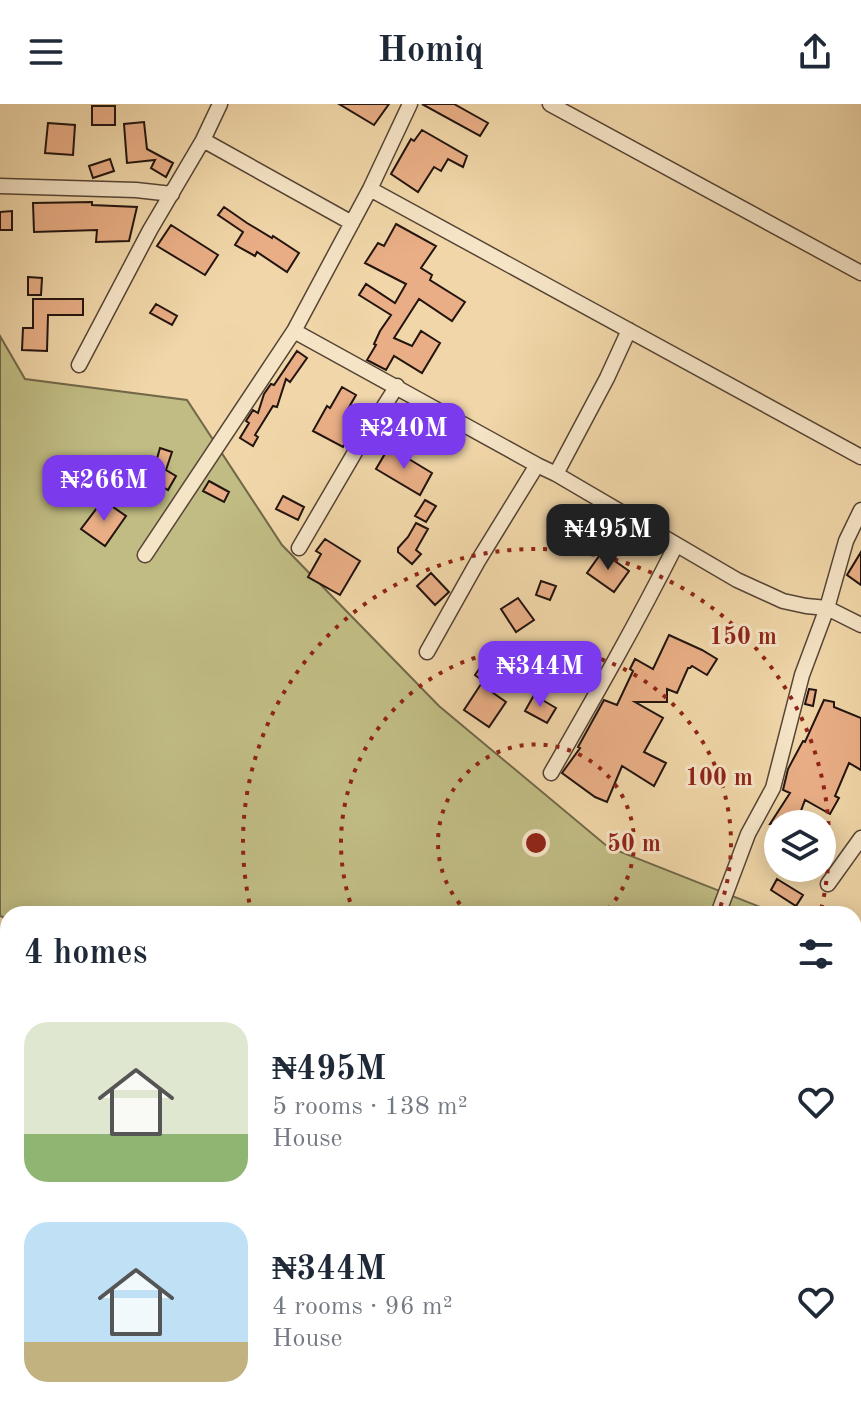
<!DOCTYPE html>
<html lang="en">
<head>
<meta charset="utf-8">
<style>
	:root { --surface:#fff; --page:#f2f2f3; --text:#1f2937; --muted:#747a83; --accent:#7c3aed }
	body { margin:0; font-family:"Old Standard TT",serif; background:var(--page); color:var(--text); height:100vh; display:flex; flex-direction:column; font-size:30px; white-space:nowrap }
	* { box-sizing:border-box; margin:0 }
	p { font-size:26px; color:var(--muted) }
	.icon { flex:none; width:44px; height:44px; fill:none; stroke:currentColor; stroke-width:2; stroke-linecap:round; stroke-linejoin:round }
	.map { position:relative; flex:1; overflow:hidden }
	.sheet { position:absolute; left:0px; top:802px; width:862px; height:514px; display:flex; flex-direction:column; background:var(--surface); border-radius:24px 24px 0 0; box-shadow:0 4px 20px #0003 }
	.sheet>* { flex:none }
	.controls { position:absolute; left:764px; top:706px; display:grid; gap:16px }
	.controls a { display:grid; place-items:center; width:72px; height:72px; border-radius:50%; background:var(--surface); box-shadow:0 4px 20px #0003; font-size:40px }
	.price { position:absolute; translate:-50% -68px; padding:0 18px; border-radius:16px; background:var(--accent); color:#fff; font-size:26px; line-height:52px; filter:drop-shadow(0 2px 4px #0008) }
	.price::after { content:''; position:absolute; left:50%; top:48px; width:24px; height:18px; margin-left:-12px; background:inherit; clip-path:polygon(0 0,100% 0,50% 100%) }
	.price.current { background:#222; color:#fff }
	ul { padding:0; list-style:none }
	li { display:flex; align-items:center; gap:24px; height:200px; padding:0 24px }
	li span { display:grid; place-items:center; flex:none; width:224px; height:160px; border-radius:24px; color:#555 }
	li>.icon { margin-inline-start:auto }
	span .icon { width:96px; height:96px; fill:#fffc; stroke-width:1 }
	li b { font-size:34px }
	h2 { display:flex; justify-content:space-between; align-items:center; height:96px; padding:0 24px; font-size:34px }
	header { display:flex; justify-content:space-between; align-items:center; height:104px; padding:0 24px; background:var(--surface); font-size:36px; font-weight:800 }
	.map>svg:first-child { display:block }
	.green { fill:#c0bc83; stroke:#716849; stroke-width:2 }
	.building { fill:#e9ae85; stroke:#22140f; stroke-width:2 }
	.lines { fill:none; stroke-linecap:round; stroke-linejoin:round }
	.minor-casing { stroke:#564435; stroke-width:17 }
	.minor { stroke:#f5e4c6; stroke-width:14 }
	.ring { fill:none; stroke:#8f2418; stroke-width:4; stroke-dasharray:4 8 }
	.centre { fill:#8f2418; stroke:#f5e4c6; stroke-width:4 }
	.ring-label { font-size:24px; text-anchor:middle; font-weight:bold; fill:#8f2418; stroke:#f5e4c6; stroke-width:6; stroke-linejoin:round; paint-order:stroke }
</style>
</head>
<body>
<header><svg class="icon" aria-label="menu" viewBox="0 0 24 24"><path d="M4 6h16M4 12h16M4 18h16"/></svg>Homiq<svg class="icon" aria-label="share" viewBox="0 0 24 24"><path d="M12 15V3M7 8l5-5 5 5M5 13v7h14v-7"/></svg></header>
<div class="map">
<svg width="861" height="1315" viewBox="0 0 861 1315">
	<rect width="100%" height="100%" fill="#f0d6a8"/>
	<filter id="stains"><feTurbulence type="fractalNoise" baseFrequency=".0025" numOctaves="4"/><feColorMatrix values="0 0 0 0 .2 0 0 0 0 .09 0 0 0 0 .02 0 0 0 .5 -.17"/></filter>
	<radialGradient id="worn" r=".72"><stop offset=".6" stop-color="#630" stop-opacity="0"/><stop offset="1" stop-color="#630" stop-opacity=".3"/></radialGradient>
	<path class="green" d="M 0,232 L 25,275 L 187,296 L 282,441 L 439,602 L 608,743 L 778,810 L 8,810 L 8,815 L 0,812 Z
		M 854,904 L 861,939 L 861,1315 L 709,1315 L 697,1308 L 854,1308 Z"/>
	<path class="building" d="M 339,0 L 389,0 L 374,21 Z
		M 422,0 L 454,0 L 488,19 L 480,32 Z
		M 92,2 L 115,2 L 115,21 L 92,21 Z
		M 144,18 L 147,45 L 173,59 L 166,73 L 151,64 L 155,56 L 127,59 L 124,20 Z
		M 48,19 L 75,21 L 73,51 L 45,49 Z
		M 422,26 L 467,52 L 463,63 L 448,55 L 441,67 L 434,63 L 418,88 L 391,70 L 411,35 L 414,37 Z
		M 110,55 L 114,67 L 93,74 L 89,62 Z
		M 92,98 L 92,101 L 137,103 L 129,137 L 96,138 L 97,126 L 34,128 L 33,99 Z
		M 224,103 L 247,119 L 272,134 L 273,132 L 299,149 L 287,168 L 257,148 L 255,152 L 235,141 L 243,128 L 218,111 Z
		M 12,107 L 12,126 L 0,126 L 0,108 Z
		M 396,120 L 436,142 L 421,164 L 432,171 L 430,176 L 465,198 L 452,217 L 419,195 L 394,234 L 412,242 L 421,227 L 440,239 L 422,269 L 394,252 L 386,266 L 367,256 L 376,241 L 374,240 L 380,227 L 391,211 L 359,191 L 366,180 L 395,199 L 406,180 L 365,159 L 378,139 L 384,142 Z
		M 171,121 L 218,151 L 205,171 L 157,142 Z
		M 28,173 L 42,174 L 41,191 L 28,191 Z
		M 33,195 L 83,195 L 83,211 L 48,211 L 47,247 L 22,246 L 23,224 L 33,224 Z
		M 156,200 L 177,212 L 172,221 L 150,209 Z
		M 297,247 L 307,254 L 290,278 L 286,275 L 277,303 L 273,302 L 255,331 L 258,333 L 253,342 L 240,334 L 249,319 L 246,317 L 253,306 L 258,309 L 264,290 L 271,280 L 274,281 Z
		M 342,283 L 356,291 L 344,312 L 356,319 L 343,343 L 313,327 L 327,302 L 330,304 Z
		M 389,343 L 432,369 L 420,391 L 376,365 Z
		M 160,344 L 172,348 L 166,366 L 176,372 L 168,386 L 146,373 L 156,358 Z
		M 209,377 L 229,388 L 224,398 L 203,387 Z
		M 283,392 L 304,403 L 298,416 L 276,405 Z
		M 103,396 L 126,412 L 105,442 L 81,425 Z
		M 425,396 L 436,402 L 426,418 L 415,412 Z
		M 416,419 L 428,425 L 416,446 L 421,450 L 412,460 L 398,448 L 398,444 L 408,433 Z
		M 325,435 L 360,457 L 340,491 L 308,473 L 321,450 L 316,447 Z
		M 602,448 L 629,467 L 614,488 L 587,469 Z
		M 861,448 L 861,481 L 847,471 Z
		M 431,469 L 449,488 L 435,501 L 417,482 Z
		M 541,477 L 556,482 L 550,496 L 536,491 Z
		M 518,494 L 534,516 L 516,528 L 501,505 Z
		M 669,531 L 702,546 L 717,555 L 707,571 L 692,562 L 690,564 L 688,564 L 677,589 L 667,585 L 667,598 L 635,598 L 663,614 L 644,648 L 666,659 L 654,682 L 622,662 L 607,698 L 595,693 L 562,669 L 580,644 L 578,643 L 604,596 L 617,601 L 633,567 L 630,565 L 635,555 L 653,565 Z
		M 482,561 L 498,573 L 489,586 L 506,598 L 489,623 L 464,606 L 483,577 L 475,571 Z
		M 809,585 L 816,586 L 813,602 L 805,600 Z
		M 534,591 L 556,604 L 547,619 L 525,607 Z
		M 824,596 L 834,598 L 834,603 L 861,614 L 861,666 L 849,659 L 835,692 L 839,694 L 830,710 L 805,696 L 796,720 L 770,720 L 790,689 L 783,686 L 788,665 L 803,637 L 805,638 Z
		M 777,775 L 803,791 L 796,802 L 771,786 Z"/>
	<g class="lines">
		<g class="minor-casing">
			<path id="minor" d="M 550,0 L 861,169
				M 203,36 L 352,119
				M 0,82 L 136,86 L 172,90
				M 370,85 L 861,353
				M 294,227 L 537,361 L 556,370 L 737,476 L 783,497 L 806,502 L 827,504 L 861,521
				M 79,261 L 150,126 L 203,36 L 220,0
				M 556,370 L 607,274 L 629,226
				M 299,444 L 358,343 L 397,282
				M 145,451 L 294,227 L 370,85 L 410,0
				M 427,548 L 478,457 L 537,361
				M 551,669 C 594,594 637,519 676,441
				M 828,780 L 861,734
				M 718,810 L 748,730 L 773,684 L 802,571 L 827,504 L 846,437 L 861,406
				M 0,974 L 8,992
				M 0,1238 L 8,1235
				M 75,1308 L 78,1315
				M 413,1308 L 420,1315
				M 346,1315 L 353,1308
				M 528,1315 L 530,1308
				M 583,1315 L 594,1308"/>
		</g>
		<use href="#minor" class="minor"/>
	</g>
	<g class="ring">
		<path d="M468 809A98 98 0 1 1 604 809"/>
		<path d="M354 809A195 195 0 1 1 718 809"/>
		<path d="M252 810A293 293 0 1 1 820 810"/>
	</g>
	<circle cx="536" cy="739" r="12" class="centre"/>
	<g class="ring-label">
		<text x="743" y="540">150 m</text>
		<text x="719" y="681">100 m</text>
		<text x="634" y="747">50 m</text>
	</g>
	<rect width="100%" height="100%" filter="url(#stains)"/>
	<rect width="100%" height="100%" fill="url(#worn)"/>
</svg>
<div class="controls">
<a><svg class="icon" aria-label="layers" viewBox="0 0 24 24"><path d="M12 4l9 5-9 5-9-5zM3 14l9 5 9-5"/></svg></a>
</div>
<b class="price" style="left:404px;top:367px">₦240M</b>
<b class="price" style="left:104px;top:419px">₦266M</b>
<b class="price current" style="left:608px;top:468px">₦495M</b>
<b class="price" style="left:540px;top:605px">₦344M</b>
<section class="sheet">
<h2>4 homes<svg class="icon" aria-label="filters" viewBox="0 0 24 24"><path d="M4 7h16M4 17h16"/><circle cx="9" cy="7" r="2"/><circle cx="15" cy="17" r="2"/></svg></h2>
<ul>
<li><span style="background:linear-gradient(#dfe7d0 70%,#8fb573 0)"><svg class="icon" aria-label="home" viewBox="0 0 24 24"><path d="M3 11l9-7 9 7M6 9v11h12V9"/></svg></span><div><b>₦495M</b><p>5 rooms · 138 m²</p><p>House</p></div><svg class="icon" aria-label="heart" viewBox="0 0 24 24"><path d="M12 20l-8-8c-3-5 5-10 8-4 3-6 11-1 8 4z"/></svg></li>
<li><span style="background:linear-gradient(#bfe0f5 75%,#c2b280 0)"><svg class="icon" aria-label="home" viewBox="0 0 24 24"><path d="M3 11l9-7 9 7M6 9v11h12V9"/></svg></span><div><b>₦344M</b><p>4 rooms · 96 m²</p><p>House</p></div><svg class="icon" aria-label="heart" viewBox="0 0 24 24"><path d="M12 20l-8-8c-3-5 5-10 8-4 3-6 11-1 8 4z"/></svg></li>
</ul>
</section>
</div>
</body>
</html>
